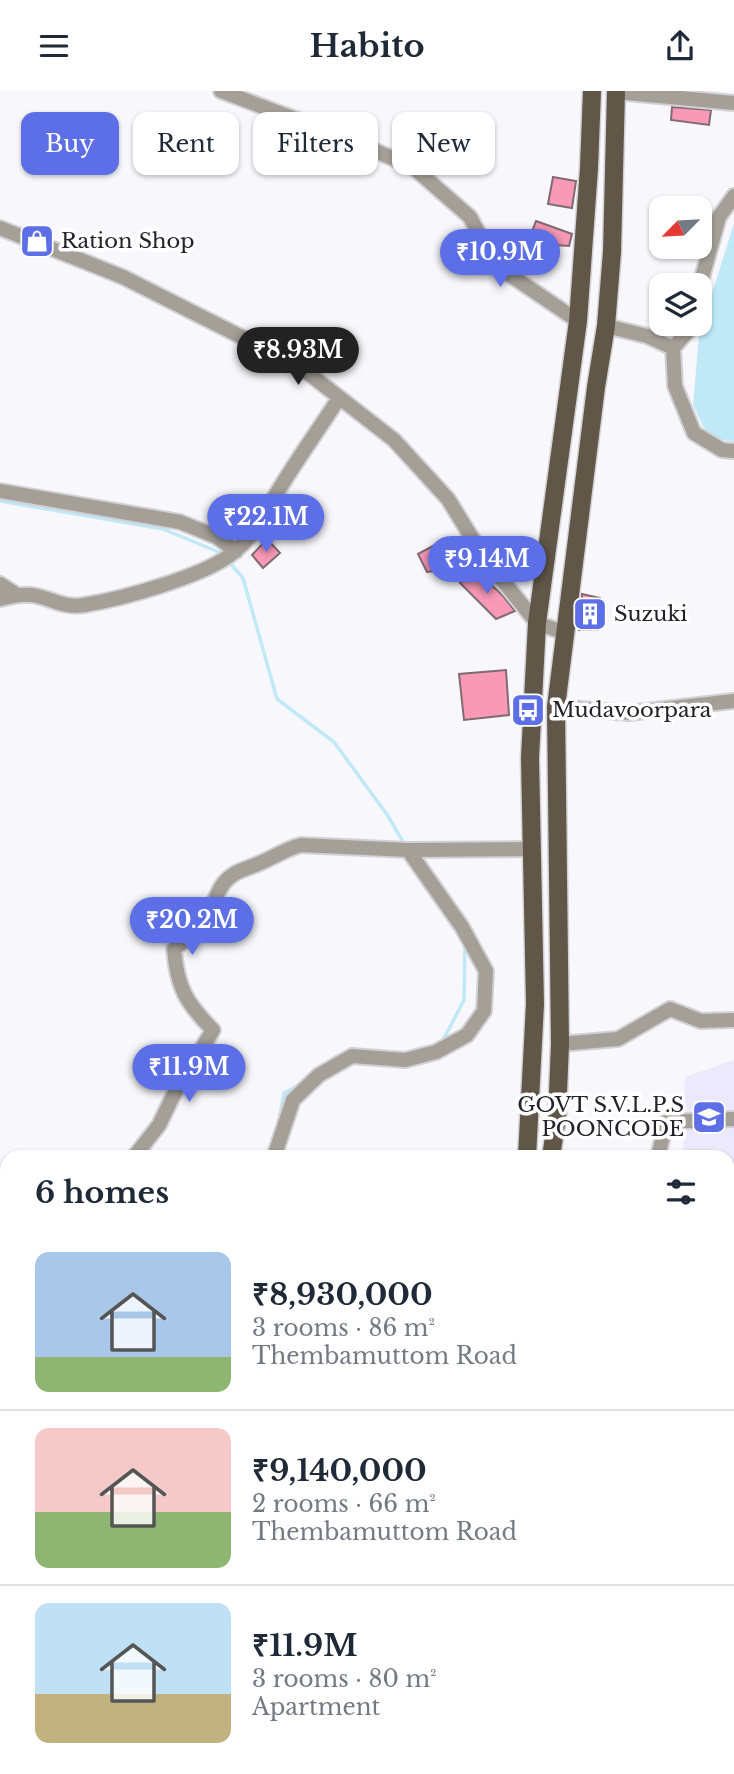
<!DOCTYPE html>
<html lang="en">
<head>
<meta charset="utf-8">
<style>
	:root { --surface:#fff; --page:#f6f6f7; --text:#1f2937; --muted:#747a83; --line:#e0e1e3; --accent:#5c6fe6 }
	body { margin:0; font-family:"Libre Baskerville",serif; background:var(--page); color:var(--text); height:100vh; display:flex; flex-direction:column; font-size:26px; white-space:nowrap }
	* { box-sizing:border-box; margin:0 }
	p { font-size:23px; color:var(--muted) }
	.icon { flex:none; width:38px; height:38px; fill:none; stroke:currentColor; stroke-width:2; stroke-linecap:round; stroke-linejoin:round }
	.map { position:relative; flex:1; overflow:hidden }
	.drawer { position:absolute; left:0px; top:1059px; width:735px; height:625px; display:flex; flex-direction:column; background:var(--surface); border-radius:21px 21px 0 0; box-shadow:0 2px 5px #0004 }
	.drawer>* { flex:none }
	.top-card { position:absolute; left:21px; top:21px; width:693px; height:63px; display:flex; gap:14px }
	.needle { width:46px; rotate:246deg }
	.controls { position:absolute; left:649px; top:105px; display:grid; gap:14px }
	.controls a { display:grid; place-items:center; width:63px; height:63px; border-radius:14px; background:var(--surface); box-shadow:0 2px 5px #0004; font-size:35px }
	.price { position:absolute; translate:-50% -60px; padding:0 16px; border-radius:24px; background:var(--accent); color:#fff; font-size:23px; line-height:46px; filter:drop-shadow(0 2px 4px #0008) }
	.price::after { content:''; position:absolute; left:50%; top:42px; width:21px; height:16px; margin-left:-10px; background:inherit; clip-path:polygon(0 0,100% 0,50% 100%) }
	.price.on { background:#222; color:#fff }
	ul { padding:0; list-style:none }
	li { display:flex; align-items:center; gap:21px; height:175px; padding:0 35px }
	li+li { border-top:2px solid var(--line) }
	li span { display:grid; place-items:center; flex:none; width:196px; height:140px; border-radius:14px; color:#555 }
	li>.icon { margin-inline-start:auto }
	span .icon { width:84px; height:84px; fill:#fffc; stroke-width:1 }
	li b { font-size:30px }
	h2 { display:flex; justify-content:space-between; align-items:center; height:84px; padding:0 35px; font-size:30px }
	.chip { padding:0 24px; border-radius:14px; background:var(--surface); box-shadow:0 2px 5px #0004; font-size:24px; line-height:63px }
	.chip.on { background:var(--accent); color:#fff }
	header { display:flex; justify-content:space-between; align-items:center; height:91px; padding:0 35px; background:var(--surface); font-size:32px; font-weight:700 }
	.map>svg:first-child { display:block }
	.built { fill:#ebe9fb }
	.water { fill:#bfe9f7 }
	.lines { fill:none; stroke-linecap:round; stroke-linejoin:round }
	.stream { stroke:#bfe9f7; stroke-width:3.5 }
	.building { fill:#f899b8; stroke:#816a70; stroke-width:2 }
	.minor-casing { stroke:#d2d1d6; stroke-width:18 }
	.secondary-casing { stroke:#d2d1d6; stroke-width:21 }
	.primary-casing { stroke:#d2d1d6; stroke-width:21 }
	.minor { stroke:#a49f97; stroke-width:14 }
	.secondary { stroke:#7c7568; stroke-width:18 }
	.primary { stroke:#605748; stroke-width:18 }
	.labels { text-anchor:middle; stroke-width:7; stroke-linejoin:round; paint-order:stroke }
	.poi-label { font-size:21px; fill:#23222a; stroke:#fff; text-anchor:start }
</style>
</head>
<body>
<header><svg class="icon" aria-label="menu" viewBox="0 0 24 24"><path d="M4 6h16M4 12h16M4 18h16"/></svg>Habito<svg class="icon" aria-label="share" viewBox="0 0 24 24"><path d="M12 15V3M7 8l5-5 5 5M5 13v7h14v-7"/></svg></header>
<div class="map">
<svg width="734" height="1683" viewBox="0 0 734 1683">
	<rect width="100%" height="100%" fill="#f8f8fc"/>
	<path class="built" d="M 734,969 L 734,1095 L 728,1097 L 728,1066 L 683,1066 L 685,986 Z"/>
	<path class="water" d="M 734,132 L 734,351 L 713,347 L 707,343 L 693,314 L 699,244 Z"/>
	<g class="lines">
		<path class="stream" d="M 0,410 L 163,438 L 221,462 L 224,465
			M 229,471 L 243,487 L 277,608 L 334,651 L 388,725 L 406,756
			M 441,953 L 464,909 L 465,854
			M 279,1030 L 284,1002 L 299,994"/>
	</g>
	<path class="building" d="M 672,16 L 711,19 L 709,34 L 671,29 Z
		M 553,86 L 576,90 L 572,117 L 548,113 Z
		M 536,130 L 572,143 L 569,155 L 541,153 L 529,148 Z
		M 267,448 L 280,462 L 263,477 L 252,464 Z
		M 446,448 L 462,456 L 471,475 L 427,481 L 418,463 Z
		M 477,480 L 503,505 L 515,520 L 496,528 L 460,492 Z
		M 582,503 L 600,507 L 598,539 L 579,539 Z
		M 506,579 L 509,624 L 464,629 L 459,583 Z"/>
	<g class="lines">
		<g class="minor-casing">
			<path id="minor" d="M 221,0 L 343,46 L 413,76 L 470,126 L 480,145 L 485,167 L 578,230
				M 616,1 L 734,12
				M 0,137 L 123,186 L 299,275 L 394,349 L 448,408 L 485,468 L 537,532 L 565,542
				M 700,194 L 719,126 L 734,105
				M 606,235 L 647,245 L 673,257 L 675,295 L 694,342 L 722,359 L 734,360
				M 673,257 L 689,239 L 691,233
				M 0,400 L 180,431 L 217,446 L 236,460
				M 0,493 L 17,504
				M 0,508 C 12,505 24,502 37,505 C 54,509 65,517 84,514 C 121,508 206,485 234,461 C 260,440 266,418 283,392 C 301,363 321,335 339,307
				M 556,616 L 629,622 L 734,610
				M 560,953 L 618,948 L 670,918 L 701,930 L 734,929
				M 134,1066 L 159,1034 L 175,1001 L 213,939 C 186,912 177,896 174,858 L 194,842 L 209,836 C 212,817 216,794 234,783 C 242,778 252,776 260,772 C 274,766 286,758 301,754 L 408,759 L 531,758
				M 274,1066 L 293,1009 L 319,984 L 352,965 L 405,969 L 436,961 L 467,944 L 484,920 L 486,880 L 462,836 L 408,759
				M 658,1066 L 666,1031 L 734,1028
				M 7,1171 C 0,1186 4,1204 7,1221
				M 0,1301 L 7,1239
				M 0,1388 L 7,1389
				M 728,1536 L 734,1536
				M 0,1654 L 7,1655
				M 58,1676 L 75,1683
				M 293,1676 L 298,1683
				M 36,1683 L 41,1676
				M 127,1683 L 127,1676
				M 336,1683 L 367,1680"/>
		</g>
		<g class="secondary-casing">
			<path id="secondary" d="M 449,1676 L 450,1683"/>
		</g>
		<g class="primary-casing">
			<path id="primary" d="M 527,1066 L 535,913 L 530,667 L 537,532 L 578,230 L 589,77 L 592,0
				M 551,1066 L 557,1026 L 560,953 L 556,616 L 596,296 L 606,235 L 612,161 L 616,0
				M 367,1683 L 369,1676
				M 394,1683 L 395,1676"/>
		</g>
		<use href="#minor" class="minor"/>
		<use href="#secondary" class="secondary"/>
		<use href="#primary" class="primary"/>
	</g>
	<defs>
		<g id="shop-square" transform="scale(1.75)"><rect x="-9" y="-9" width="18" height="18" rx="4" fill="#5c6fe6" stroke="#fff"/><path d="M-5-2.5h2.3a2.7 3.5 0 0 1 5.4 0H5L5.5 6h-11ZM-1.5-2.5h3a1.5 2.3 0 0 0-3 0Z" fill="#fff"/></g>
		<g id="building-square" transform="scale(1.75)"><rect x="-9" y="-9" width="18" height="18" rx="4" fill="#5c6fe6" stroke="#fff"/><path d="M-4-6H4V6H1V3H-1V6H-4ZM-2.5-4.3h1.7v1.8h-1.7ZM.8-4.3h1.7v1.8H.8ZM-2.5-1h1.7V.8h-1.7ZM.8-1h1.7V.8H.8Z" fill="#fff"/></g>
		<g id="bus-square" transform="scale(1.75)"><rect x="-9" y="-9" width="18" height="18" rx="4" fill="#5c6fe6" stroke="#fff"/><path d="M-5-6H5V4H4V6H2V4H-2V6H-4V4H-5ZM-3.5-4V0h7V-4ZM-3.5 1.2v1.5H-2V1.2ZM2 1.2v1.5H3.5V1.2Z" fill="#fff"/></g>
		<g id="school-square" transform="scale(1.75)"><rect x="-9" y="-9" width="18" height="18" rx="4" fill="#5c6fe6" stroke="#fff"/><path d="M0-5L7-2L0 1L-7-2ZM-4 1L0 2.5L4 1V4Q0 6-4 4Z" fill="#fff"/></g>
	</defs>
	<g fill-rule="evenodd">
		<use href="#shop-square" x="37" y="150"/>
		<use href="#building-square" x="590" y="523"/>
		<use href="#bus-square" x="528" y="619"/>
		<use href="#school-square" x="709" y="1026"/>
	</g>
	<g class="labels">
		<g class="poi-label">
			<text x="61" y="157">Ration Shop</text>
			<text x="614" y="530">Suzuki</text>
			<text x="552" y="626">Mudavoorpara</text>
			<text x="684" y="1021" text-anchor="end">GOVT S.V.L.P.S<tspan x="684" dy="24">POONCODE</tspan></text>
		</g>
	</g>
</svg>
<div class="controls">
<a><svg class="needle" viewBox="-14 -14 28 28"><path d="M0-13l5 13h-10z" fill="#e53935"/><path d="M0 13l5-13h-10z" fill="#747a83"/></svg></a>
<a><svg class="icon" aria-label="layers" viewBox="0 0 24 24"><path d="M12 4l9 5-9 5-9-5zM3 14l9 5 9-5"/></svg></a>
</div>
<b class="price" style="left:500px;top:198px">₹10.9M</b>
<b class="price on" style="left:298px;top:296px">₹8.93M</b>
<b class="price" style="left:266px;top:463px">₹22.1M</b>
<b class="price" style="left:487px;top:505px">₹9.14M</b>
<b class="price" style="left:192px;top:866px">₹20.2M</b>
<b class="price" style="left:189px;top:1013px">₹11.9M</b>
<div class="top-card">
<a class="chip on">Buy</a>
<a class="chip">Rent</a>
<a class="chip">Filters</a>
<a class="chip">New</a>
</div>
<section class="drawer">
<h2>6 homes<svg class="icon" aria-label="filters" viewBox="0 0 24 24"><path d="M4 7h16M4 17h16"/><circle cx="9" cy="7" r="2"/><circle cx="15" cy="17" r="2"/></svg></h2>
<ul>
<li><span style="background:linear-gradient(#a9c7e8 75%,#8fb573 0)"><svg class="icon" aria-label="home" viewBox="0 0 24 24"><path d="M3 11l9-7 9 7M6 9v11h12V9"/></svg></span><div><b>₹8,930,000</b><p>3 rooms · 86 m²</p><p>Thembamuttom Road</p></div></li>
<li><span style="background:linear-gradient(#f6c9c9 60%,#8fb573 0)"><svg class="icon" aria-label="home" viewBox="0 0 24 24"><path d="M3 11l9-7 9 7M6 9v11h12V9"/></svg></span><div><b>₹9,140,000</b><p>2 rooms · 66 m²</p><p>Thembamuttom Road</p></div></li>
<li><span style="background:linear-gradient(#bfe0f5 65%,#c2b280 0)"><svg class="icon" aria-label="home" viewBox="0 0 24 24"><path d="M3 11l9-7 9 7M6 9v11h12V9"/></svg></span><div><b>₹11.9M</b><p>3 rooms · 80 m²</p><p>Apartment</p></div></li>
</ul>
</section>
</div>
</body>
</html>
